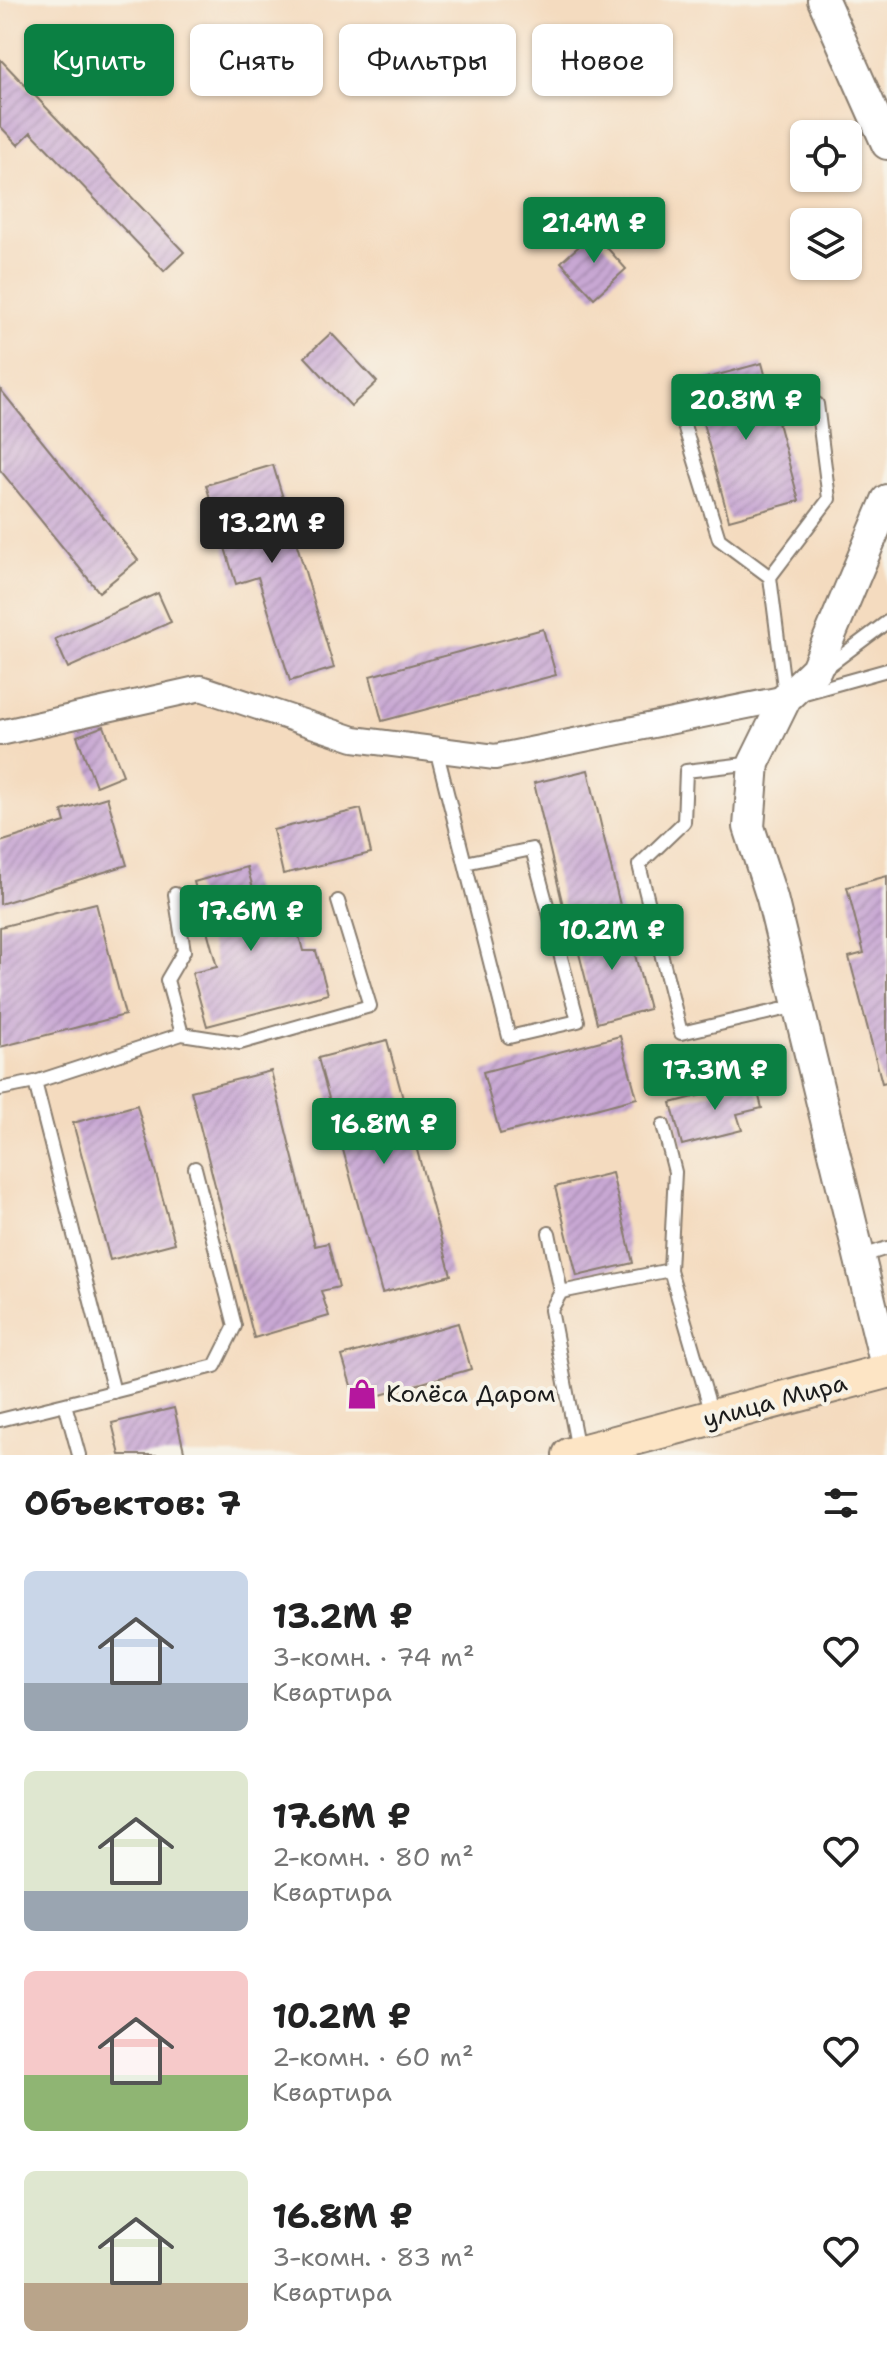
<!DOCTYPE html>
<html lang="ru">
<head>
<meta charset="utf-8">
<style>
	:root { --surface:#fff; --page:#f2f2f2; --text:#222; --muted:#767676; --accent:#0b8043 }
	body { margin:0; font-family:"Shantell Sans",sans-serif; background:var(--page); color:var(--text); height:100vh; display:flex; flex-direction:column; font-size:30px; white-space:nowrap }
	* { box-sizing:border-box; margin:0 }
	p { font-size:26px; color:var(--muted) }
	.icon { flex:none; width:44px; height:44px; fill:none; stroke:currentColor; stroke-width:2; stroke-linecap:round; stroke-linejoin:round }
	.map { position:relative; height:1455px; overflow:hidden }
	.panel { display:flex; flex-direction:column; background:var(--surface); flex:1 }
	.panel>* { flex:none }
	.banner { position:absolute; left:24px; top:24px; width:840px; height:72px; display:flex; gap:16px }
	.controls { position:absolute; left:790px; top:120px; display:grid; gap:16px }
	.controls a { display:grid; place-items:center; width:72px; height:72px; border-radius:12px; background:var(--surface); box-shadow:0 2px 6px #0004; font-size:40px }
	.price { position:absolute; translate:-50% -68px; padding:0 18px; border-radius:8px; background:var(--accent); color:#fff; font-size:26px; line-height:52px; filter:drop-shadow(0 2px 4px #0008) }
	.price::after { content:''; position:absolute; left:50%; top:48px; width:24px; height:18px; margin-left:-12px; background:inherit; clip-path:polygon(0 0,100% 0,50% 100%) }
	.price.active { background:#222; color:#fff }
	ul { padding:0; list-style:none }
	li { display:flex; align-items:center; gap:24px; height:200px; padding:0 24px }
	li span { display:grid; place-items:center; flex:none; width:224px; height:160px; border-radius:12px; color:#555 }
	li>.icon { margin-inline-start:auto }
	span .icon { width:96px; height:96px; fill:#fffc; stroke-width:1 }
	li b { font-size:34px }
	h2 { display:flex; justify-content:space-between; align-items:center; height:96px; padding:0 24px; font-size:34px }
	.pill { padding:0 28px; border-radius:12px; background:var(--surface); box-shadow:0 2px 6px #0004; font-size:28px; line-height:72px }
	.pill.active { background:var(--accent); color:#fff }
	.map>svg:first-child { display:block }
	.building { fill:url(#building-hatch) }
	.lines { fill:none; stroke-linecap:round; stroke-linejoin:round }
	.service-casing { stroke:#887c6e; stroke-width:16 }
	.minor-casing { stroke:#887c6e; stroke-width:28 }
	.tertiary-casing { stroke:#887c6e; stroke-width:34 }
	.secondary-casing { stroke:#887c6e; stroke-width:38 }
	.service { stroke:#fff; stroke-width:12 }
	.minor { stroke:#fff; stroke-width:24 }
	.tertiary { stroke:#fff; stroke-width:30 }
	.secondary { stroke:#fde5c5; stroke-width:34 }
	.labels { text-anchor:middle; stroke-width:8; stroke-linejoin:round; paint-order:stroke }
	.poi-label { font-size:24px; fill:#1c1c1c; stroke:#f7f3e8; text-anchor:start }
	.street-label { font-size:24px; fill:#1c1c1c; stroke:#f7f3e8 }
</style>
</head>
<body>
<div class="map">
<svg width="887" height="1455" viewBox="0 0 887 1455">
	<defs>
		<pattern id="building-hatch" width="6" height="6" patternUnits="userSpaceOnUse" patternTransform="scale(2)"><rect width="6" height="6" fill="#c8a7d3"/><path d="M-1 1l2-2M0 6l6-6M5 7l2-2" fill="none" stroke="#ab8fb5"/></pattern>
	</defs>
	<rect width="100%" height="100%" fill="#f7f3e8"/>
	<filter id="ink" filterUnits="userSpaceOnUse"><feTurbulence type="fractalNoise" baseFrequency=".0125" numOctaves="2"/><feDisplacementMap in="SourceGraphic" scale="16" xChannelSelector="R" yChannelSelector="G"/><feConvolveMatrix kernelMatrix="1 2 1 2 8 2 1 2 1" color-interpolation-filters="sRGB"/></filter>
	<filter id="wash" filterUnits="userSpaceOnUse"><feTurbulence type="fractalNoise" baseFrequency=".006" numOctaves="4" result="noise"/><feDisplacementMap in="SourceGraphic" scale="32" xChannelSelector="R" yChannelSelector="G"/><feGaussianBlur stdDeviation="1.8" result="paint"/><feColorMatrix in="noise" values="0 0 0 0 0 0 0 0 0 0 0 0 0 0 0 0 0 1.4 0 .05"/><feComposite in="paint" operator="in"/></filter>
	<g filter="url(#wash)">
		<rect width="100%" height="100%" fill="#f4dbbf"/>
		<g id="blocks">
			<path class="building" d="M 0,59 L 184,252 L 164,271 L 31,132 L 18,145 L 0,126 Z
				M 594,233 L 626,269 L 594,298 L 561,262 Z
				M 331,333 L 377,382 L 351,406 L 305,357 Z
				M 762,363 L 799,501 L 729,520 L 692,382 Z
				M 0,389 L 138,560 L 99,592 L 0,470 Z
				M 273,465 L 334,668 L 290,681 L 258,577 L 236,584 L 206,485 Z
				M 158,593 L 171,622 L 68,668 L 55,639 Z
				M 543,629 L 556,675 L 382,721 L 370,676 Z
				M 104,726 L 123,775 L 96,786 L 77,736 Z
				M 588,770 L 623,918 L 569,931 L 534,783 Z
				M 107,797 L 127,865 L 0,904 L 0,842 L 65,822 L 62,811 Z
				M 361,809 L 371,853 L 283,874 L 273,830 Z
				M 247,867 L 259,909 L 290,901 L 303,951 L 316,951 L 328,994 L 207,1026 L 192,973 L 217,967 L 194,882 Z
				M 887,876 L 887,1082 L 882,1083 L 849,957 L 864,953 L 847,887 Z
				M 96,903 L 125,1015 L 0,1047 L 0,927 Z
				M 626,920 L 649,1009 L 597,1023 L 574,934 Z
				M 620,1036 L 637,1098 L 500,1134 L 483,1072 Z
				M 387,1040 L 451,1275 L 382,1293 L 318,1058 Z
				M 271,1071 L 315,1246 L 328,1243 L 339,1287 L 321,1291 L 329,1316 L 254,1338 L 191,1091 Z
				M 755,1081 L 762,1108 L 737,1114 L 742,1130 L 682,1145 L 671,1103 Z
				M 137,1105 L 175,1243 L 110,1260 L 73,1123 Z
				M 612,1173 L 633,1263 L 577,1276 L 555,1187 Z
				M 458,1323 L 471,1369 L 356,1402 L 342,1356 Z
				M 174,1408 L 185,1455 L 120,1455 L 112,1423 Z"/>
		</g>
	</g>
	<g filter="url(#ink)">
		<use href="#blocks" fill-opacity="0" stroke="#887c6e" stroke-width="2"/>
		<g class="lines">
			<g class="service-casing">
				<path id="service" d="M 683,422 L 719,539 L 770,577
					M 823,670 L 887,622
					M 801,694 L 887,670
					M 785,695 L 770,577 L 829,499 L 817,404
					M 436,749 L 509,1037 L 578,1021 L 532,849 L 465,863
					M 754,763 L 686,771 L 684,822 L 639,865 L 681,1033 L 797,1006
					M 182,1034 L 240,1043 L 370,1006 L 338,901
					M 35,1082 L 114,1392
					M 0,1089 L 35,1082 L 182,1034 L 167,980 L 184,951 L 175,894
					M 663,1125 L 675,1172 L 670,1270 L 712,1414
					M 549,1233 L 561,1292 L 551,1310 L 578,1450
					M 860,1257 L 887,1248
					M 561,1292 L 670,1270
					M 0,1420 L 65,1404
					M 79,1455 L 65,1404 L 215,1366 L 235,1326 L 195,1168"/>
			</g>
			<g class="minor-casing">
				<path id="minor" d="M 0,733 L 201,688 L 354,739 L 495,757 L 786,698"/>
			</g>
			<g class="tertiary-casing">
				<path id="tertiary" d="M 823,0 L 887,144
					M 887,500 L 816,669 L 786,698 L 754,763 L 749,827 L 772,898 L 887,1370"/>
			</g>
			<g class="secondary-casing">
				<path id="secondary" d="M 570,1455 L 887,1371"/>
			</g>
			<use href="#service" class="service"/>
			<use href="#minor" class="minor"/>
			<use href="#tertiary" class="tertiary"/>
			<use href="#secondary" class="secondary"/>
		</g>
	</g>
	<defs>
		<g id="shop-bare" transform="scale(2.4)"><path d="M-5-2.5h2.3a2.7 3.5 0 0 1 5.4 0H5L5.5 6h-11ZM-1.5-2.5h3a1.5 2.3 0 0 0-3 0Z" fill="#b5179e" stroke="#f7f3e8" stroke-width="2.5" paint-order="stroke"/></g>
	</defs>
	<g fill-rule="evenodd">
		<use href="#shop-bare" x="362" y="1394"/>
	</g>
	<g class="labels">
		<g class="poi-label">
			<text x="386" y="1402">Колёса Даром</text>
		</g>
		<g class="street-label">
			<text transform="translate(775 1401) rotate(-15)" y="8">улица Мира</text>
		</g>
	</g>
</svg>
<div class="controls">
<a><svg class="icon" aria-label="locate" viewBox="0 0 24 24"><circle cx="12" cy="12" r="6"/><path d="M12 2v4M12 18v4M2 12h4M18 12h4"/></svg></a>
<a><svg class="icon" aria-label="layers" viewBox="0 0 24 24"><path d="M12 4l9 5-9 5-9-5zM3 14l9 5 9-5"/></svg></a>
</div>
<b class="price" style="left:594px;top:265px">21.4M ₽</b>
<b class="price" style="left:746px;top:442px">20.8M ₽</b>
<b class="price active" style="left:272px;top:565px">13.2M ₽</b>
<b class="price" style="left:251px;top:953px">17.6M ₽</b>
<b class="price" style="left:612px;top:972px">10.2M ₽</b>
<b class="price" style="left:715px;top:1112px">17.3M ₽</b>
<b class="price" style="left:384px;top:1166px">16.8M ₽</b>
<div class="banner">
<a class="pill active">Купить</a>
<a class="pill">Снять</a>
<a class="pill">Фильтры</a>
<a class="pill">Новое</a>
</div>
</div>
<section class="panel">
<h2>Объектов: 7<svg class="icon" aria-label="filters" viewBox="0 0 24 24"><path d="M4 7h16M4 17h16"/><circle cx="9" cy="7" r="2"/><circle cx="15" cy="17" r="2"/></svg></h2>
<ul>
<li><span style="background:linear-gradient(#c9d6e8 70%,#9aa5b1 0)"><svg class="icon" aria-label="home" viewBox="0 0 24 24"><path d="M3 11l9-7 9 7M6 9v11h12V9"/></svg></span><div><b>13.2M ₽</b><p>3-комн. · 74 m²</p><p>Квартира</p></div><svg class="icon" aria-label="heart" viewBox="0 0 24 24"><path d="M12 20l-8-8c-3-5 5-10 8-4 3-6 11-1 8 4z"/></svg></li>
<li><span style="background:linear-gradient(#dfe7d0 75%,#9aa5b1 0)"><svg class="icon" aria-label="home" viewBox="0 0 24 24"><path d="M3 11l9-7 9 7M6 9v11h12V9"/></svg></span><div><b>17.6M ₽</b><p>2-комн. · 80 m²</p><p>Квартира</p></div><svg class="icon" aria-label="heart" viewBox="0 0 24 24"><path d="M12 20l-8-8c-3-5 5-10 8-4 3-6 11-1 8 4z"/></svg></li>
<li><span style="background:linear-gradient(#f6c9c9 65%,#8fb573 0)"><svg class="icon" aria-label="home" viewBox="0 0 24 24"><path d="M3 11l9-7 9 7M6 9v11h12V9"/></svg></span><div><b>10.2M ₽</b><p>2-комн. · 60 m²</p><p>Квартира</p></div><svg class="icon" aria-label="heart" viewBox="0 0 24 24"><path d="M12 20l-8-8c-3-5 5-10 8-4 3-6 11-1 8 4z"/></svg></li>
<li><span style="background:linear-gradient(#dfe7d0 70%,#b9a48a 0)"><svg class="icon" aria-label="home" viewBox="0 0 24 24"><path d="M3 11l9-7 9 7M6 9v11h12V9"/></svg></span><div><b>16.8M ₽</b><p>3-комн. · 83 m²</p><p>Квартира</p></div><svg class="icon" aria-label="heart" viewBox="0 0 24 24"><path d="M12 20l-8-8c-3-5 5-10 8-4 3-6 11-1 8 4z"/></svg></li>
</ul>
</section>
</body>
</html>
